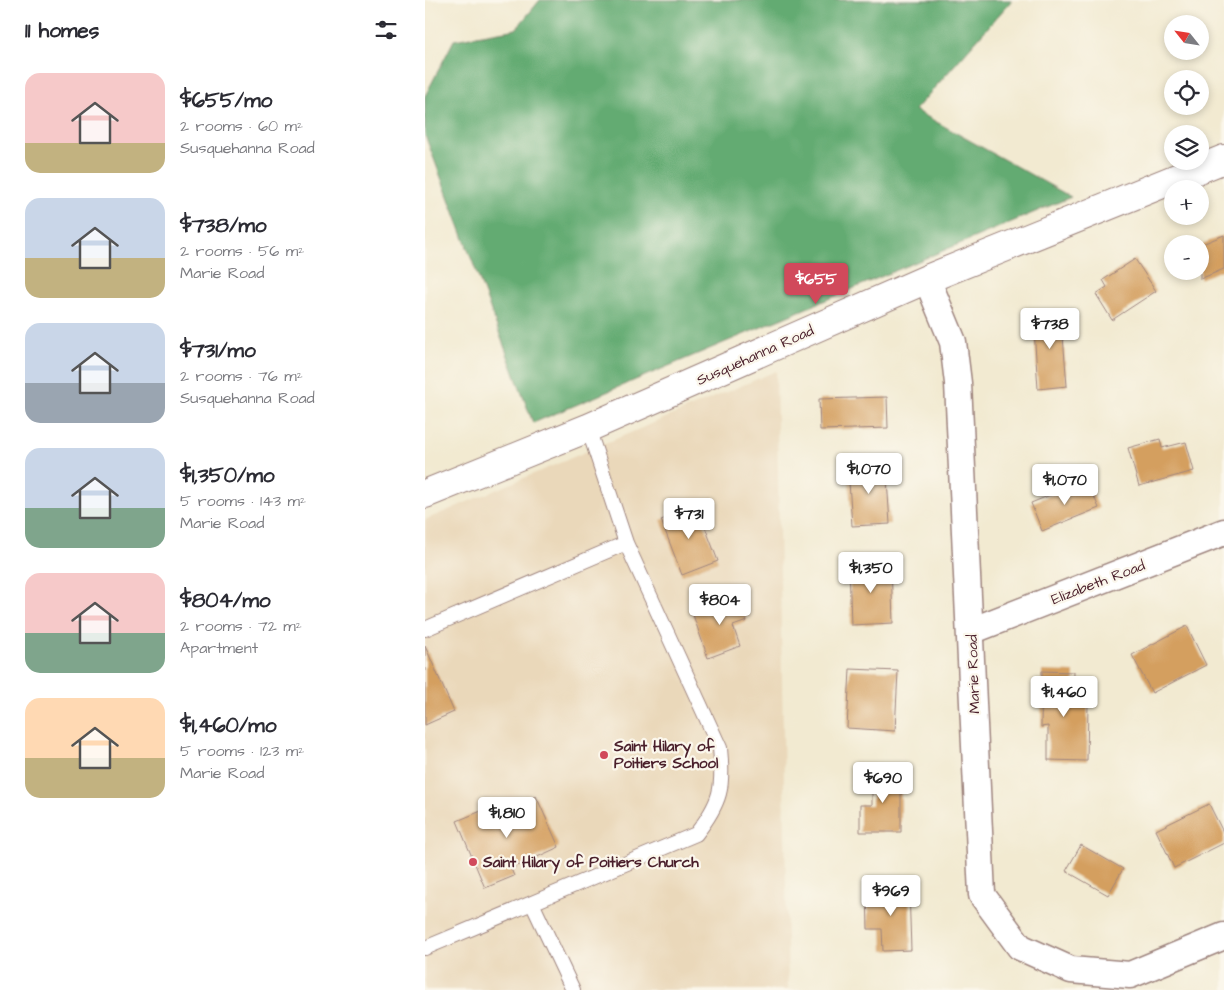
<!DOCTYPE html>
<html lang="en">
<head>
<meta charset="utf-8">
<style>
	:root { --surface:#fff; --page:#f2f2f3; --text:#2b2b33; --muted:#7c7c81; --accent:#d1495b }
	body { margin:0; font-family:"Architects Daughter",sans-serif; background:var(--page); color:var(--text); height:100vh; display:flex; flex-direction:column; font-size:19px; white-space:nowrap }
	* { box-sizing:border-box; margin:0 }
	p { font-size:16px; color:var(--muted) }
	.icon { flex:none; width:28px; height:28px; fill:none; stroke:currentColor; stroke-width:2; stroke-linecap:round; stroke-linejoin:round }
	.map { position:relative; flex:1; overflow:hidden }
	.side { display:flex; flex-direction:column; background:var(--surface); width:425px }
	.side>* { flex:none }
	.needle { width:32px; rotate:300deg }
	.buttons { position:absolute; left:739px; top:15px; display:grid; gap:10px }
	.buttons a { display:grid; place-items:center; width:45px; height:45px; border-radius:50%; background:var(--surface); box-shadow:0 2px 8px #0003; font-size:25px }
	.price { position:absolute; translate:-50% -42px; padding:0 11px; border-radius:5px; background:#fff; color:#222; font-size:16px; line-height:32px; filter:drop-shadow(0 1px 2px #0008) }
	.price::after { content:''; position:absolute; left:50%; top:30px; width:15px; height:11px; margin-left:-8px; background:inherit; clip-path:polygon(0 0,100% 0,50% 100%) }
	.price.active { background:var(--accent); color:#fff }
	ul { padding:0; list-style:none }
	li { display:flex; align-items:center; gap:15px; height:125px; padding:0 25px }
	li span { display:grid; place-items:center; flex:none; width:140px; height:100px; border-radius:15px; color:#555 }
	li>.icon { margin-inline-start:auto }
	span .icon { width:60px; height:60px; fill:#fffc; stroke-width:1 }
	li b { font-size:21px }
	h2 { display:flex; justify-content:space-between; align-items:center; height:60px; padding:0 25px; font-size:21px }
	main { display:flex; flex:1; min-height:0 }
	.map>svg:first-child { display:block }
	.built { fill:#ead8ba }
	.forest { fill:#63ab72; stroke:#56654e }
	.building { fill:#d49f5e }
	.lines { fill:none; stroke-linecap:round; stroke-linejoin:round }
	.lane-casing { stroke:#9e847e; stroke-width:16 }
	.street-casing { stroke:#9e847e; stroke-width:29 }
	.secondary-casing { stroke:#9e847e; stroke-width:30 }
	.lane { stroke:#fff; stroke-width:14 }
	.street { stroke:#fff; stroke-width:26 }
	.secondary { stroke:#fff; stroke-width:28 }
	.poi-dot { fill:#d1495b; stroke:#fbf7ec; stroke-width:2 }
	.labels { text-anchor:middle; stroke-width:4.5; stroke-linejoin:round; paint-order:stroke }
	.street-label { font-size:15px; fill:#4a1f2b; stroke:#fbf7ec }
	.poi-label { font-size:15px; font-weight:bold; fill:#4a1f2b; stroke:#fbf7ec; text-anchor:start }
</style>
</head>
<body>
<main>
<section class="side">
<h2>11 homes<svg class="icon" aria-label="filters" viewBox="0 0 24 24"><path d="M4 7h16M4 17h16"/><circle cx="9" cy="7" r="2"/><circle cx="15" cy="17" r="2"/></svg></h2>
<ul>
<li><span style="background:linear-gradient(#f6c9c9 70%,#c2b280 0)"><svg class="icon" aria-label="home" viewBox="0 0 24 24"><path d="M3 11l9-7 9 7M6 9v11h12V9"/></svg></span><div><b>$655/mo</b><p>2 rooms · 60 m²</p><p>Susquehanna Road</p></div></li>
<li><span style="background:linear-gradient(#c9d6e8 60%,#c2b280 0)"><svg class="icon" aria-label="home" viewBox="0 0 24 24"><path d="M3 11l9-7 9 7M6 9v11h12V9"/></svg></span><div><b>$738/mo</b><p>2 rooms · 56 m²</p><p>Marie Road</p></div></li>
<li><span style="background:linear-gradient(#c9d6e8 60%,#9aa5b1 0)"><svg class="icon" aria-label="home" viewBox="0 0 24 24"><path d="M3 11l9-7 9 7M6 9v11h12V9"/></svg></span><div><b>$731/mo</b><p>2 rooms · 76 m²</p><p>Susquehanna Road</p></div></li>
<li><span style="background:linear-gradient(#c9d6e8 60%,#7fa58c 0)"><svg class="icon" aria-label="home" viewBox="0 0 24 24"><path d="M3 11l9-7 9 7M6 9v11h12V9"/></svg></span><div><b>$1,350/mo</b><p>5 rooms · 143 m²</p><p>Marie Road</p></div></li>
<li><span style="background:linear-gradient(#f6c9c9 60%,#7fa58c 0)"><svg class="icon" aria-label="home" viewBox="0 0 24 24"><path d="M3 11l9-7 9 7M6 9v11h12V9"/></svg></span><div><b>$804/mo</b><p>2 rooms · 72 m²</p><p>Apartment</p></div></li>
<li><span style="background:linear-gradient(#ffd9b3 60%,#c2b280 0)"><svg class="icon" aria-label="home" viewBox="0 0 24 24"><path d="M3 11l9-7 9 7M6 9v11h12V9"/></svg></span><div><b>$1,460/mo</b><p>5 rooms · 123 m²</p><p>Marie Road</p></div></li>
</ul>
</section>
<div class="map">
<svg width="799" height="990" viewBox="0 0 799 990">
	<rect width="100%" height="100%" fill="#fbf7ec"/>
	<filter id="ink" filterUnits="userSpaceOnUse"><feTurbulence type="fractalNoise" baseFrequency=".02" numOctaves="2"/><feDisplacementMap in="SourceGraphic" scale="10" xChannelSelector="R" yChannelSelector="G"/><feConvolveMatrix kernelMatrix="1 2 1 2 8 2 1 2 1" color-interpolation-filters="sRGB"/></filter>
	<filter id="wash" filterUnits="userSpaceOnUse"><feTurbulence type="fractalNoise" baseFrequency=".0096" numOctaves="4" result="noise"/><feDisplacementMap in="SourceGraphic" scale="20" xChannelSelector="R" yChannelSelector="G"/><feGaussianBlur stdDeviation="1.12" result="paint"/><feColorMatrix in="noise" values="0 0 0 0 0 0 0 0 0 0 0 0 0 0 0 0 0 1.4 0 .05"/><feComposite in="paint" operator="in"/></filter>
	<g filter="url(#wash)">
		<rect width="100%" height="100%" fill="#f2ead1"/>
		<path class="built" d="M 351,371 L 363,990 L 0,990 L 0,520 Z"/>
		<path class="forest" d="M 115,0 L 587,0 L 490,110 L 646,197 L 108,423 L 0,135 L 0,96 L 29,40 L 91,29 Z"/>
		<g id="blocks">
			<path class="building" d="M 799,235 L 799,269 L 775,279 L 775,245 Z
				M 710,259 L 731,291 L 687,320 L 671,294 L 682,287 L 678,280 Z
				M 636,311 L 642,386 L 613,389 L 608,314 Z
				M 462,397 L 463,428 L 395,430 L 394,399 Z
				M 735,439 L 737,448 L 761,442 L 769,471 L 714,486 L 703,448 Z
				M 461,464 L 465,524 L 427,526 L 423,467 Z
				M 662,480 L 674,508 L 617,531 L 606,503 Z
				M 272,506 L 293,561 L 257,575 L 236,520 Z
				M 466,564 L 468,623 L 426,625 L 424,565 Z
				M 313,596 L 322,621 L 308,626 L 315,646 L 283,658 L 267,612 Z
				M 762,626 L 781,665 L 727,693 L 707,655 Z
				M 0,646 L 29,712 L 0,725 Z
				M 425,669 L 473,671 L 470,731 L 422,728 Z
				M 617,671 L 649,672 L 648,705 L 663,705 L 662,761 L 623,760 L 623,726 L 616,727 Z
				M 447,770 L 476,770 L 476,832 L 435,832 L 435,805 L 447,805 Z
				M 111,796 L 134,847 L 86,869 L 89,876 L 60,888 L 32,821 L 61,809 L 64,816 Z
				M 784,804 L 799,834 L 799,843 L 749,868 L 731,830 Z
				M 656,845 L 698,869 L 683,895 L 641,871 Z
				M 484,888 L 486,950 L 458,951 L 457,929 L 443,929 L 442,889 Z"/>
		</g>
	</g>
	<g filter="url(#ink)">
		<use href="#blocks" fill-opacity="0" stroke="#9e847e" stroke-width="1"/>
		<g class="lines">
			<g class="lane-casing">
				<path id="lane" d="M 0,629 L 201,543
					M 107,903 L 148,990
					M 0,948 L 271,834 C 296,802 299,788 295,748 L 201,543 L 163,428"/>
			</g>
			<g class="street-casing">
				<path id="street" d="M 502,279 L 528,342 L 533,383 L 557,895 L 595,947 L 646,970 L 705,975 L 799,936
					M 546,631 L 799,532"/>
			</g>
			<g class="secondary-casing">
				<path id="secondary" d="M 0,494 L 163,428 L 502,279 L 799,159"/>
			</g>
			<use href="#lane" class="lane"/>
			<use href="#street" class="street"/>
			<use href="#secondary" class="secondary"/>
		</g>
	</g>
	<g class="poi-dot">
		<circle cx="179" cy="755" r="5"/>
		<circle cx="48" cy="862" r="5"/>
	</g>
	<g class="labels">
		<g class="street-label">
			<text transform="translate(330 355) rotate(-24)" y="5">Susquehanna Road</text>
			<text transform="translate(673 582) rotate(-21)" y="5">Elizabeth Road</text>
			<text transform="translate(548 674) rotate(-92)" y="5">Marie Road</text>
		</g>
		<g class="poi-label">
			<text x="189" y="751">Saint Hilary of<tspan x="189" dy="17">Poitiers School</tspan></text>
			<text x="58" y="867">Saint Hilary of Poitiers Church</text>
		</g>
	</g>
</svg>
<div class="buttons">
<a><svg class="needle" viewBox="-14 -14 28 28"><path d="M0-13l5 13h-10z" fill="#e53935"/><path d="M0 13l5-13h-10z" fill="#7c7c81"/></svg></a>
<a><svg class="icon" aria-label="locate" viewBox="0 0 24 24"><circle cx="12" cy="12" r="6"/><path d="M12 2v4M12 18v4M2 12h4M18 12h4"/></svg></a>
<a><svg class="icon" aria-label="layers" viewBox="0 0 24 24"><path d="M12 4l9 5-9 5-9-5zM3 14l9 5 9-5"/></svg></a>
<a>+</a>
<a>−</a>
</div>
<b class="price active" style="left:391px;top:305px">$655</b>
<b class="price" style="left:625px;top:350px">$738</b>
<b class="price" style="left:444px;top:495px">$1,070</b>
<b class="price" style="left:640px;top:506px">$1,070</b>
<b class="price" style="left:264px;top:540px">$731</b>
<b class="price" style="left:446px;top:594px">$1,350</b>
<b class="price" style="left:295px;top:626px">$804</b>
<b class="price" style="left:639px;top:718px">$1,460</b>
<b class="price" style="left:458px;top:804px">$690</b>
<b class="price" style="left:82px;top:839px">$1,810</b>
<b class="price" style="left:466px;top:917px">$969</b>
</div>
</main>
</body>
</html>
